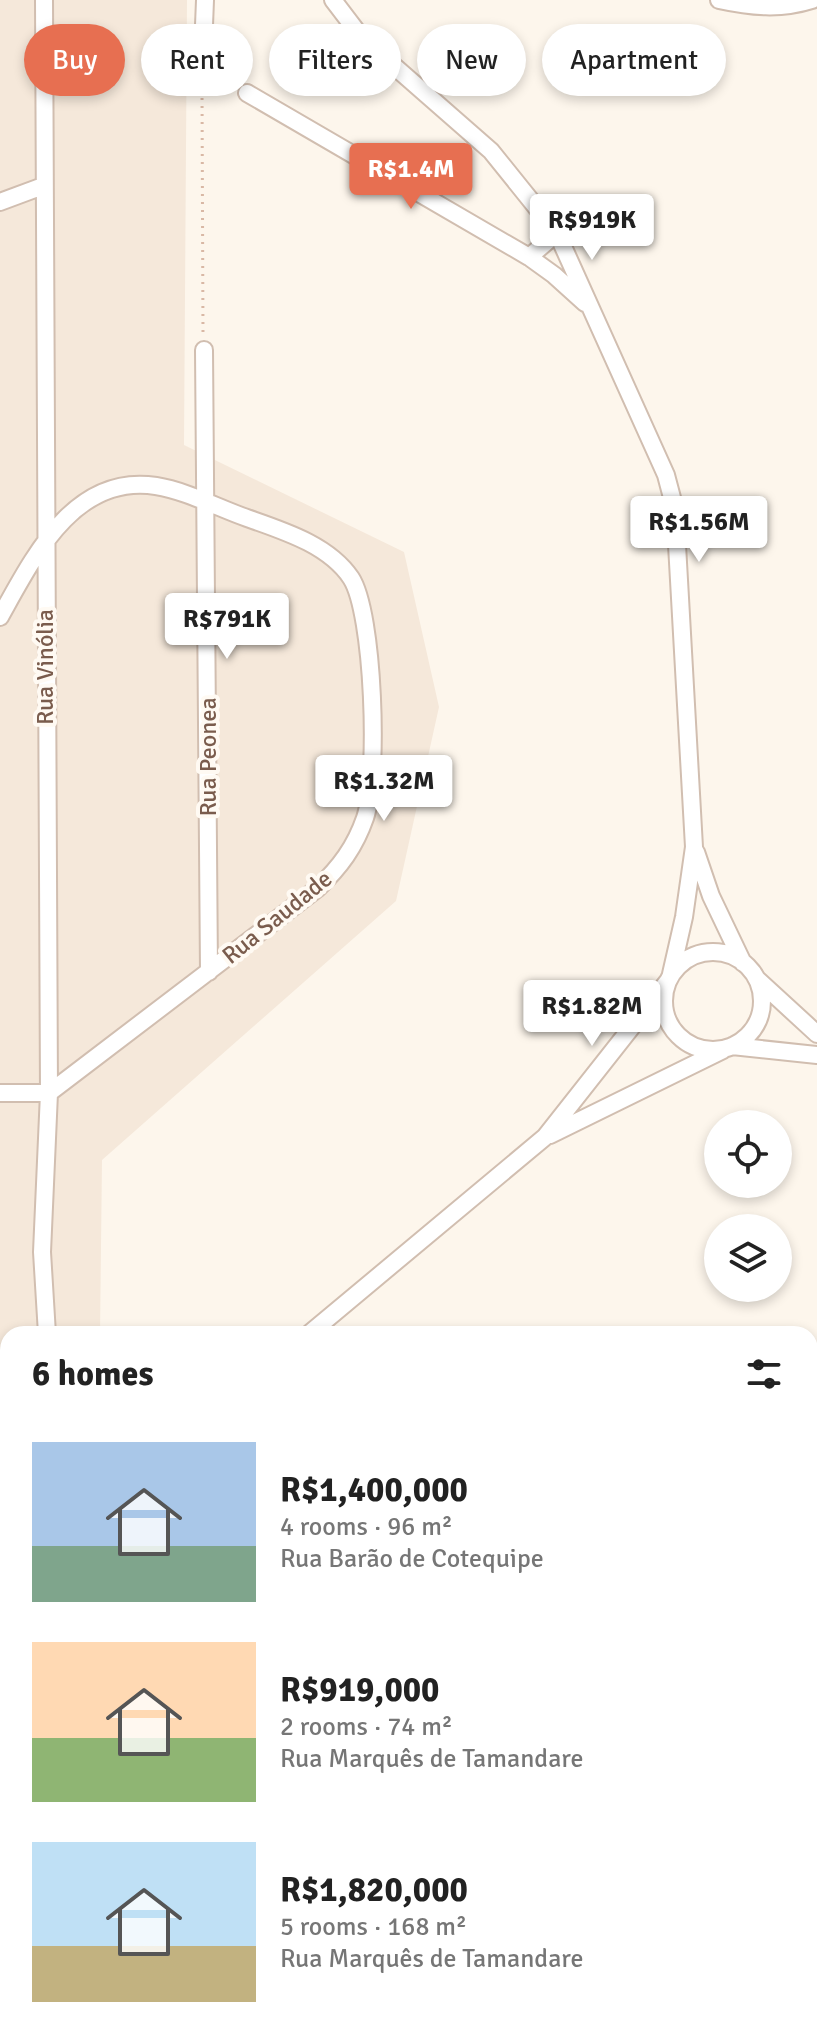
<!DOCTYPE html>
<html lang="en">
<head>
<meta charset="utf-8">
<style>
	:root { --surface:#fff; --page:#f6f6f6; --text:#222; --muted:#767676; --accent:#e76f51 }
	body { margin:0; font-family:Signika,sans-serif; background:var(--page); color:var(--text); height:100vh; display:flex; flex-direction:column; font-size:30px; white-space:nowrap }
	* { box-sizing:border-box; margin:0 }
	p { font-size:26px; color:var(--muted) }
	.icon { flex:none; width:44px; height:44px; fill:none; stroke:currentColor; stroke-width:2; stroke-linecap:round; stroke-linejoin:round }
	.map { position:relative; flex:1; overflow:hidden }
	.drawer { position:absolute; left:0px; top:1326px; width:818px; height:714px; display:flex; flex-direction:column; background:var(--surface); border-radius:24px 24px 0 0; box-shadow:0 4px 12px #0003 }
	.drawer>* { flex:none }
	.hud { position:absolute; left:24px; top:24px; width:770px; height:72px; display:flex; gap:16px }
	.fabs { position:absolute; left:704px; top:1110px; display:grid; gap:16px }
	.fabs a { display:grid; place-items:center; width:88px; height:88px; border-radius:50%; background:var(--surface); box-shadow:0 4px 12px #0003; font-size:40px }
	.price { position:absolute; translate:-50% -68px; padding:0 18px; border-radius:8px; background:#fff; color:#222; font-size:26px; line-height:52px; filter:drop-shadow(0 2px 4px #0008) }
	.price::after { content:''; position:absolute; left:50%; top:48px; width:24px; height:18px; margin-left:-12px; background:inherit; clip-path:polygon(0 0,100% 0,50% 100%) }
	.price.on { background:var(--accent); color:#fff }
	ul { padding:0; list-style:none }
	li { display:flex; align-items:center; gap:24px; height:200px; padding:0 32px }
	li span { display:grid; place-items:center; flex:none; width:224px; height:160px; border-radius:0px; color:#555 }
	li>.icon { margin-inline-start:auto }
	span .icon { width:96px; height:96px; fill:#fffc; stroke-width:1 }
	li b { font-size:34px }
	h2 { display:flex; justify-content:space-between; align-items:center; height:96px; padding:0 32px; font-size:34px }
	.chip { padding:0 28px; border-radius:36px; background:var(--surface); box-shadow:0 4px 12px #0003; font-size:28px; line-height:72px }
	.chip.on { background:var(--accent); color:#fff }
	.map>svg:first-child { display:block }
	.residential { fill:#f5e8da }
	.lines { fill:none; stroke-linecap:round; stroke-linejoin:round }
	.minor-casing { stroke:#d1beb0; stroke-width:20 }
	.major-casing { stroke:#dad1cd; stroke-width:24 }
	.path { stroke:#d9b8a5; stroke-width:3; stroke-dasharray:2 6; stroke-linecap:butt }
	.minor { stroke:#fff; stroke-width:16 }
	.major { stroke:#fbd9a5; stroke-width:20 }
	.labels { text-anchor:middle; stroke-width:8; stroke-linejoin:round; paint-order:stroke }
	.street-label { font-size:24px; fill:#7a5c4d; stroke:#fffaf3 }
</style>
</head>
<body>
<div class="map">
<svg width="817" height="2039" viewBox="0 0 817 2039">
	<rect width="100%" height="100%" fill="#fdf6ec"/>
	<path class="residential" d="M 0,0 L 187,0 L 184,445 L 404,552 L 439,707 L 396,901 L 102,1160 L 100,1334 L 8,1334 L 8,1690 L 0,1684 Z
		M 817,1464 L 817,2039 L 487,2039 L 478,2032 L 810,2032 L 810,1466 Z
		M 0,1735 L 8,1741 L 8,2032 L 327,2032 L 330,2039 L 4,2039 L 0,2035 Z"/>
	<g class="lines">
		<g class="minor-casing">
			<path id="minor" d="M 44,0 L 49,1093 L 42,1252 L 47,1334
				M 333,0 L 362,38 L 491,151 L 557,233 L 666,475 L 675,509 L 694,847 L 684,917 L 671,974
				M 719,0 C 751,7 781,10 812,0
				M 202,76 L 205,0
				M 247,93 L 529,257 L 554,275 L 585,303
				M 0,202 L 43,186
				M 529,257 L 557,233
				M 204,350 L 209,972
				M 0,617 C 33,558 74,473 156,486 C 187,491 218,508 247,518 C 284,531 329,545 351,578 C 374,613 379,777 365,818 C 355,847 340,867 318,888 L 49,1093 L 0,1093
				M 696,852 L 711,896 L 743,963
				M664 1001a49 49 0 1 1 98 0a49 49 0 1 1-98 0Z
				M 756,978 L 817,1034
				M 732,1046 L 817,1055
				M 550,1135 L 723,1050
				M 309,1334 L 545,1137 L 668,981
				M 0,1494 L 8,1491
				M 810,1515 L 817,1511
				M 0,1535 L 8,1540
				M 810,1653 L 817,1659
				M 810,1697 L 817,1688
				M 0,1891 L 8,1896
				M 810,1918 L 817,1909
				M 181,2032 L 186,2039
				M 542,2039 L 548,2032
				M 715,2039 L 721,2032"/>
		</g>
		<g class="major-casing">
			<path id="major" d="M 0,1684 L 8,1690
				M 357,2032 L 359,2039
				M 386,2032 L 395,2039
				M 482,2032 L 491,2039
				M 430,2039 L 436,2032"/>
		</g>
		<path class="path" d="M 202,90 L 203,335"/>
		<use href="#minor" class="minor"/>
		<use href="#major" class="major"/>
	</g>
	<g class="labels">
		<g class="street-label">
			<text transform="translate(45 667) rotate(-90)" y="8">Rua Vinólia</text>
			<text transform="translate(208 757) rotate(-90)" y="8">Rua Peonea</text>
			<text transform="translate(277 917) rotate(-39)" y="8">Rua Saudade</text>
		</g>
	</g>
</svg>
<div class="fabs">
<a><svg class="icon" aria-label="locate" viewBox="0 0 24 24"><circle cx="12" cy="12" r="6"/><path d="M12 2v4M12 18v4M2 12h4M18 12h4"/></svg></a>
<a><svg class="icon" aria-label="layers" viewBox="0 0 24 24"><path d="M12 4l9 5-9 5-9-5zM3 14l9 5 9-5"/></svg></a>
</div>
<b class="price on" style="left:411px;top:211px">R$1.4M</b>
<b class="price" style="left:592px;top:262px">R$919K</b>
<b class="price" style="left:699px;top:564px">R$1.56M</b>
<b class="price" style="left:227px;top:661px">R$791K</b>
<b class="price" style="left:384px;top:823px">R$1.32M</b>
<b class="price" style="left:592px;top:1048px">R$1.82M</b>
<div class="hud">
<a class="chip on">Buy</a>
<a class="chip">Rent</a>
<a class="chip">Filters</a>
<a class="chip">New</a>
<a class="chip">Apartment</a>
</div>
<section class="drawer">
<h2>6 homes<svg class="icon" aria-label="filters" viewBox="0 0 24 24"><path d="M4 7h16M4 17h16"/><circle cx="9" cy="7" r="2"/><circle cx="15" cy="17" r="2"/></svg></h2>
<ul>
<li><span style="background:linear-gradient(#a9c7e8 65%,#7fa58c 0)"><svg class="icon" aria-label="home" viewBox="0 0 24 24"><path d="M3 11l9-7 9 7M6 9v11h12V9"/></svg></span><div><b>R$1,400,000</b><p>4 rooms · 96 m²</p><p>Rua Barão de Cotequipe</p></div></li>
<li><span style="background:linear-gradient(#ffd9b3 60%,#8fb573 0)"><svg class="icon" aria-label="home" viewBox="0 0 24 24"><path d="M3 11l9-7 9 7M6 9v11h12V9"/></svg></span><div><b>R$919,000</b><p>2 rooms · 74 m²</p><p>Rua Marquês de Tamandare</p></div></li>
<li><span style="background:linear-gradient(#bfe0f5 65%,#c2b280 0)"><svg class="icon" aria-label="home" viewBox="0 0 24 24"><path d="M3 11l9-7 9 7M6 9v11h12V9"/></svg></span><div><b>R$1,820,000</b><p>5 rooms · 168 m²</p><p>Rua Marquês de Tamandare</p></div></li>
</ul>
</section>
</div>
</body>
</html>
